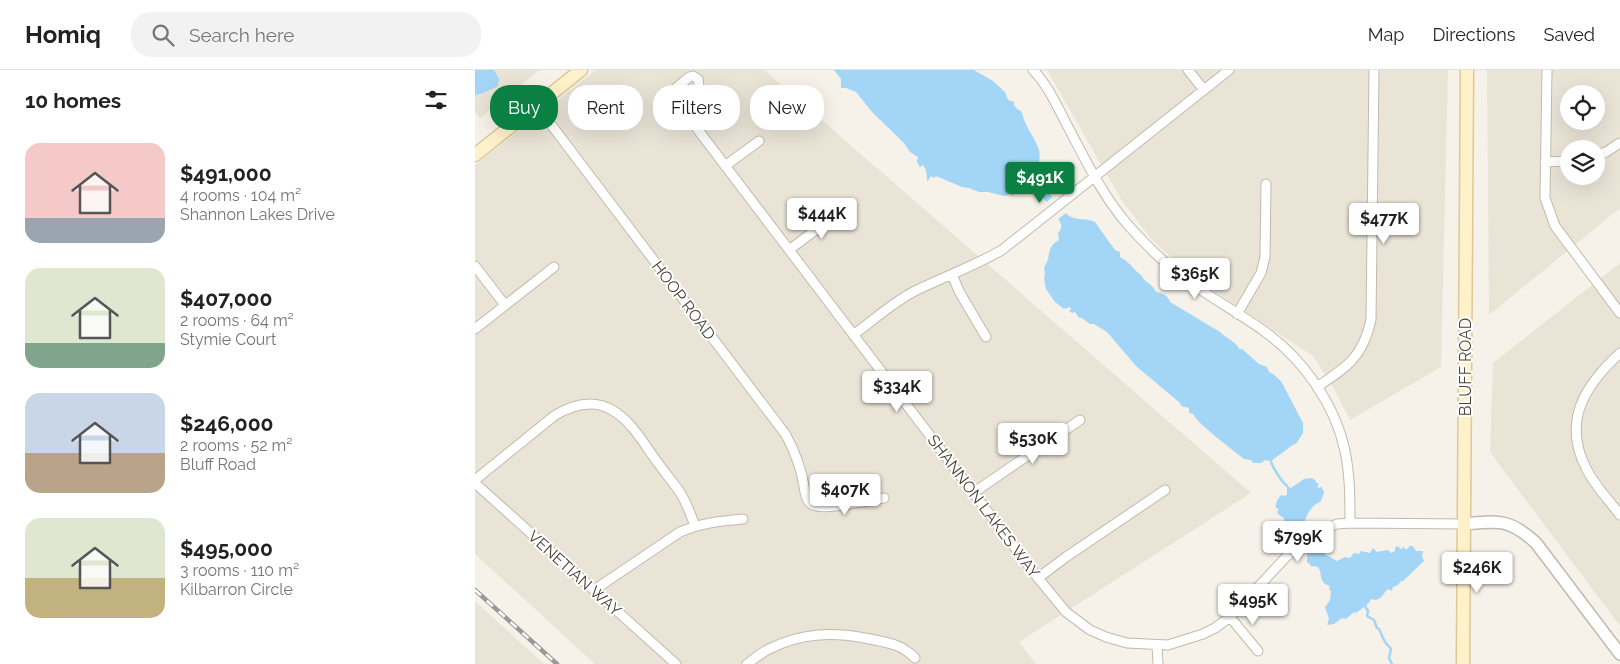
<!DOCTYPE html>
<html lang="en">
<head>
<meta charset="utf-8">
<style>
	:root { --surface:#fff; --page:#f2f2f2; --text:#222; --muted:#767676; --line:#e0e0e0; --accent:#0b8043 }
	body { margin:0; font-family:Raleway,sans-serif; background:var(--page); color:var(--text); height:100vh; display:flex; flex-direction:column; font-size:19px; white-space:nowrap }
	* { box-sizing:border-box; margin:0 }
	p { font-size:16px; color:var(--muted) }
	.icon { flex:none; width:28px; height:28px; fill:none; stroke:currentColor; stroke-width:2; stroke-linecap:round; stroke-linejoin:round }
	.map { position:relative; flex:1; overflow:hidden }
	.drawer { display:flex; flex-direction:column; background:var(--surface); width:475px }
	.drawer>* { flex:none }
	.guide { position:absolute; left:15px; top:15px; width:475px; height:45px; display:flex; gap:10px }
	.tools { position:absolute; left:1085px; top:15px; display:grid; gap:10px }
	.tools a { display:grid; place-items:center; width:45px; height:45px; border-radius:50%; background:var(--surface); box-shadow:0 5px 20px #0002; font-size:25px }
	.price { position:absolute; translate:-50% -42px; padding:0 11px; border-radius:5px; background:#fff; color:#222; font-size:16px; line-height:32px; filter:drop-shadow(0 1px 2px #0008) }
	.price::after { content:''; position:absolute; left:50%; top:30px; width:15px; height:11px; margin-left:-8px; background:inherit; clip-path:polygon(0 0,100% 0,50% 100%) }
	.price.active { background:var(--accent); color:#fff }
	ul { padding:0; list-style:none }
	li { display:flex; align-items:center; gap:15px; height:125px; padding:0 25px }
	li span { display:grid; place-items:center; flex:none; width:140px; height:100px; border-radius:15px; color:#555 }
	li>.icon { margin-inline-start:auto }
	span .icon { width:60px; height:60px; fill:#fffc; stroke-width:1 }
	li b { font-size:21px }
	h2 { display:flex; justify-content:space-between; align-items:center; height:60px; padding:0 25px; font-size:21px }
	.pill { padding:0 18px; border-radius:20px; background:var(--surface); box-shadow:0 5px 20px #0002; font-size:18px; line-height:45px }
	.pill.active { background:var(--accent); color:#fff }
	header { display:flex; align-items:center; gap:30px; box-sizing:border-box; height:70px; padding:0 25px; background:var(--surface); border-bottom:1px solid var(--line) }
	header strong { font-size:24px }
	nav { display:flex; gap:28px; margin-inline-start:auto; font-size:18px }
	.search { width:350px; height:45px; background:var(--page); display:flex; align-items:center; gap:12px; box-sizing:border-box; padding:0 18px; border-radius:20px; color:var(--muted); font-size:19px }
	main { display:flex; flex:1; min-height:0 }
	.map>svg:first-child { display:block }
	.residential { fill:#eae4d7; fill-rule:evenodd }
	.water { fill:#a2d5f6 }
	.lines { fill:none; stroke-linecap:round; stroke-linejoin:round }
	.stream { stroke:#a2d5f6; stroke-width:2.5 }
	.minor-casing { stroke:#c2baab; stroke-width:11 }
	.tertiary-casing { stroke:#c2baab; stroke-width:14 }
	.secondary-casing { stroke:#dcc898; stroke-width:15 }
	.minor { stroke:#fff; stroke-width:9 }
	.tertiary { stroke:#fff; stroke-width:11 }
	.secondary { stroke:#fff1ca; stroke-width:12 }
	.rail-casing { stroke:#999; stroke-width:4.5 }
	.rail { stroke:#fff; stroke-width:2.5; stroke-dasharray:8; stroke-linecap:butt }
	.labels { text-anchor:middle; stroke-width:4; stroke-linejoin:round; paint-order:stroke }
	.street-label { font-size:16px; fill:#4a4237; stroke:#fff }
</style>
</head>
<body>
<header>
<strong>Homiq</strong>
<div class="search"><svg class="icon" aria-label="search" viewBox="0 0 24 24"><circle cx="10" cy="10" r="6"/><path d="M15 15l6 6"/></svg>Search here</div>
<nav><a>Map</a><a>Directions</a><a>Saved</a></nav>
</header>
<main>
<section class="drawer">
<h2>10 homes<svg class="icon" aria-label="filters" viewBox="0 0 24 24"><path d="M4 7h16M4 17h16"/><circle cx="9" cy="7" r="2"/><circle cx="15" cy="17" r="2"/></svg></h2>
<ul>
<li><span style="background:linear-gradient(#f6c9c9 75%,#9aa5b1 0)"><svg class="icon" aria-label="home" viewBox="0 0 24 24"><path d="M3 11l9-7 9 7M6 9v11h12V9"/></svg></span><div><b>$491,000</b><p>4 rooms · 104 m²</p><p>Shannon Lakes Drive</p></div></li>
<li><span style="background:linear-gradient(#dfe7d0 75%,#7fa58c 0)"><svg class="icon" aria-label="home" viewBox="0 0 24 24"><path d="M3 11l9-7 9 7M6 9v11h12V9"/></svg></span><div><b>$407,000</b><p>2 rooms · 64 m²</p><p>Stymie Court</p></div></li>
<li><span style="background:linear-gradient(#c9d6e8 60%,#b9a48a 0)"><svg class="icon" aria-label="home" viewBox="0 0 24 24"><path d="M3 11l9-7 9 7M6 9v11h12V9"/></svg></span><div><b>$246,000</b><p>2 rooms · 52 m²</p><p>Bluff Road</p></div></li>
<li><span style="background:linear-gradient(#dfe7d0 60%,#c2b280 0)"><svg class="icon" aria-label="home" viewBox="0 0 24 24"><path d="M3 11l9-7 9 7M6 9v11h12V9"/></svg></span><div><b>$495,000</b><p>3 rooms · 110 m²</p><p>Kilbarron Circle</p></div></li>
</ul>
</section>
<div class="map">
<svg width="1145" height="594" viewBox="0 0 1145 594">
	<rect width="100%" height="100%" fill="#f6f2e9"/>
	<path class="residential" d="M 0,0 L 65,0 L 5,48 L 0,42 Z
		M 121,0 L 289,0 L 776,423 L 544,572 L 561,594 L 120,594 L 0,484 L 0,95 Z
		M 572,0 L 973,0 L 966,297 L 875,350 L 859,319 L 838,286 L 724,211 L 678,171 L 647,131 Z
		M 1012,0 L 1145,0 L 1145,138 L 1014,245 ZM 1094,24 L 1121,24 L 1121,51 L 1094,51 ZM 1094,79 L 1121,79 L 1121,106 L 1094,106 Z
		M 1145,193 L 1145,556 L 1015,382 L 1018,293 Z
		M 0,531 L 69,594 L 0,594 Z"/>
	<path class="water" d="M 0,0 L 19,0 L 24,9 L 23,16 L 8,23 L 0,25 Z
		M 359,0 L 499,0 L 518,11 L 530,22 L 533,30 L 539,32 L 539,35 L 542,39 L 546,41 C 548,45 548,48 550,52 C 554,61 561,71 564,80 C 566,87 563,93 564,100 C 566,111 571,118 577,127 L 572,132 L 559,119 L 546,118 L 545,122 L 541,121 L 538,126 L 535,124 L 529,126 L 513,122 L 504,122 L 494,118 L 487,117 L 461,106 L 459,108 L 456,106 L 452,112 C 452,106 452,100 448,95 L 445,97 L 442,92 L 443,87 L 435,82 L 429,73 L 397,42 L 381,22 L 371,18 L 366,18 L 366,9 Z
		M 591,143 C 599,152 609,147 620,152 L 640,180 L 645,182 L 645,187 C 654,191 659,200 666,205 C 670,213 678,214 681,222 C 687,223 693,225 695,232 L 745,262 C 751,268 762,272 764,279 L 767,279 L 784,294 L 792,297 L 794,302 L 798,304 L 806,311 L 828,353 L 828,363 L 821,374 L 819,374 L 796,391 L 790,390 L 786,393 L 778,393 L 776,390 L 769,389 L 741,367 L 724,352 L 718,344 L 714,343 L 714,338 L 706,336 L 705,333 L 661,296 L 632,262 L 619,254 L 615,254 L 607,248 L 604,248 L 600,242 L 597,243 L 594,241 L 596,239 L 595,237 L 589,239 L 580,232 L 571,219 L 569,209 L 570,204 L 569,197 C 577,188 570,177 584,170 L 583,163 C 588,158 587,154 583,149 Z
		M 837,408 L 841,411 L 841,413 L 844,413 L 842,417 L 845,418 L 846,416 L 849,422 C 848,426 847,429 845,432 C 832,437 829,454 825,467 L 817,465 L 815,461 L 809,456 L 809,448 L 804,445 L 802,442 L 804,439 L 801,438 C 800,433 803,429 806,425 L 809,426 L 812,425 L 812,416 L 816,418 L 829,409 Z
		M 922,476 L 926,479 L 929,477 L 931,480 L 935,476 L 938,476 L 941,481 L 948,481 L 947,486 L 949,491 L 928,511 L 926,511 L 923,515 L 918,517 L 917,521 L 913,519 C 907,524 907,532 896,529 L 894,533 L 881,543 L 879,542 L 871,549 L 867,548 L 859,554 L 852,555 L 854,549 L 850,537 L 855,530 L 856,521 L 854,519 L 855,516 C 843,513 848,504 843,497 L 836,496 L 834,493 L 832,493 L 832,481 L 836,478 L 839,478 L 862,491 L 870,487 L 875,488 L 879,483 L 884,484 L 886,481 L 895,483 L 898,478 L 902,482 L 913,480 L 916,483 L 920,481 L 920,478 Z"/>
	<g class="lines">
		<path class="stream" d="M 796,391 C 797,397 807,412 812,416
			M 890,536 L 893,541 L 892,546 L 899,550 L 902,558 L 904,559 L 910,572 L 916,579 L 914,588 L 917,594"/>
		<g class="minor-casing">
			<path id="minor" d="M 558,0 C 573,15 582,36 592,55 C 610,89 627,125 653,155 C 670,174 689,193 710,209 C 736,228 764,243 789,261 C 828,289 860,334 870,381 C 875,405 875,429 875,453
				M 713,0 L 729,20
				M 1072,0 L 1070,128 L 1080,156 L 1145,243
				M 214,7 L 218,6 L 223,9 L 224,17 L 223,19 L 201,38 L 195,35 L 192,30 L 192,26 Z
				M 62,36 L 311,365 C 320,382 326,397 329,416 C 330,423 331,430 336,434 C 344,442 396,430 409,428
				M 201,38 L 214,48 L 563,508 L 591,542 L 615,560 L 631,567 L 652,573 L 693,575 L 728,564 L 740,558 L 755,547 L 812,486 L 850,459 L 862,454 L 875,453 L 989,454
				M 1121,86 L 1131,82 L 1145,73
				M 1070,92 L 1094,91
				M 250,96 L 284,71
				M 314,180 L 366,141
				M 0,196 L 30,235
				M 477,205 L 485,223 L 511,267
				M 762,244 L 786,203 L 790,187 L 791,114
				M 0,259 L 79,197
				M 378,265 C 399,250 419,231 442,220 C 471,206 499,196 527,180 L 754,0
				M 1145,283 C 1110,315 1087,351 1111,398 C 1119,415 1134,430 1145,445
				M 842,317 C 872,297 888,287 896,250 L 899,0
				M 0,410 L 79,346 C 97,335 118,329 137,340 C 157,351 170,376 183,393 C 190,403 199,413 206,424 C 212,434 216,445 220,456
				M 0,413 L 201,594
				M 498,423 L 605,350
				M 563,508 L 591,487 L 690,420
				M 119,520 L 205,462 C 226,453 245,451 268,449
				M 755,547 L 783,581
				M 682,575 L 683,594
				M 272,594 C 279,589 286,583 294,579 C 328,562 359,562 395,569 C 414,573 426,574 440,588"/>
		</g>
		<g class="tertiary-casing">
			<path id="tertiary" d="M 989,454 C 1023,451 1034,448 1061,473 L 1145,584"/>
		</g>
		<g class="secondary-casing">
			<path id="secondary" d="M 0,85 L 106,0
				M 988,594 L 992,0"/>
		</g>
		<use href="#minor" class="minor"/>
		<use href="#tertiary" class="tertiary"/>
		<use href="#secondary" class="secondary"/>
		<g class="rail-casing">
			<path id="rail" d="M 0,520 L 82,594"/>
		</g>
		<use href="#rail" class="rail"/>
	</g>
	<g class="labels">
		<g class="street-label">
			<text transform="translate(209 230) rotate(53)" y="6">HOOP ROAD</text>
			<text transform="translate(990 297) rotate(-90)" y="6">BLUFF ROAD</text>
			<text transform="translate(509 436) rotate(53)" y="6">SHANNON LAKES WAY</text>
			<text transform="translate(100 503) rotate(42)" y="6">VENETIAN WAY</text>
		</g>
	</g>
</svg>
<div class="tools">
<a><svg class="icon" aria-label="locate" viewBox="0 0 24 24"><circle cx="12" cy="12" r="6"/><path d="M12 2v4M12 18v4M2 12h4M18 12h4"/></svg></a>
<a><svg class="icon" aria-label="layers" viewBox="0 0 24 24"><path d="M12 4l9 5-9 5-9-5zM3 14l9 5 9-5"/></svg></a>
</div>
<b class="price active" style="left:565px;top:134px">$491K</b>
<b class="price" style="left:347px;top:170px">$444K</b>
<b class="price" style="left:909px;top:175px">$477K</b>
<b class="price" style="left:720px;top:230px">$365K</b>
<b class="price" style="left:422px;top:343px">$334K</b>
<b class="price" style="left:558px;top:395px">$530K</b>
<b class="price" style="left:370px;top:446px">$407K</b>
<b class="price" style="left:823px;top:493px">$799K</b>
<b class="price" style="left:1002px;top:524px">$246K</b>
<b class="price" style="left:778px;top:556px">$495K</b>
<div class="guide">
<a class="pill active">Buy</a>
<a class="pill">Rent</a>
<a class="pill">Filters</a>
<a class="pill">New</a>
</div>
</div>
</main>
</body>
</html>
